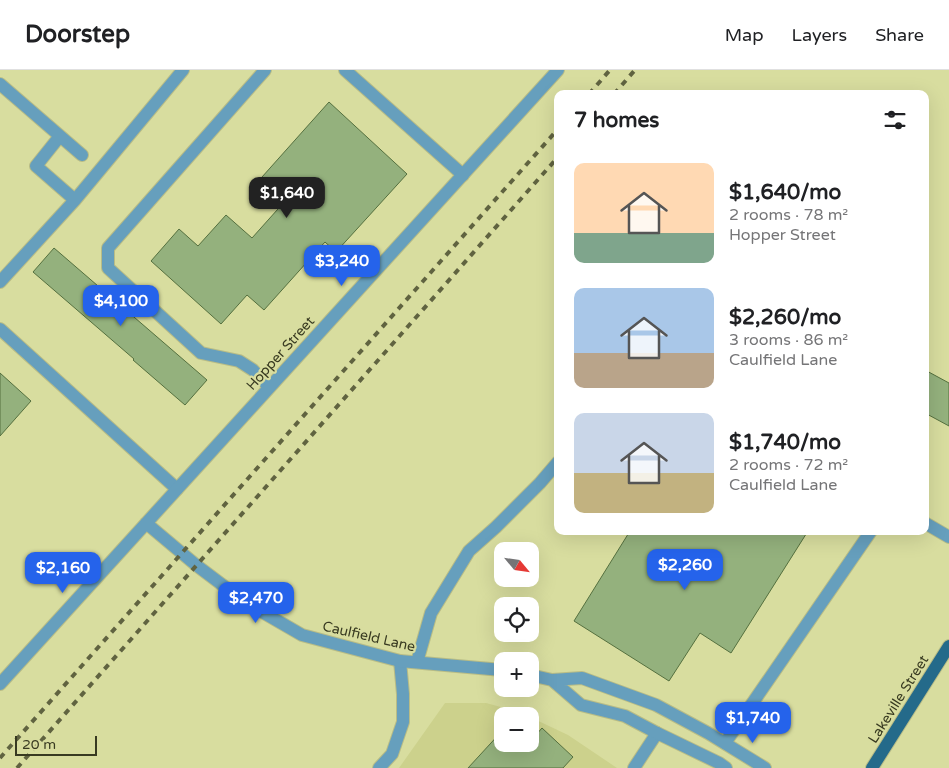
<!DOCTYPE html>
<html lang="en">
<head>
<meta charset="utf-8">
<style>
	:root { --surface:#fff; --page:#f2f2f2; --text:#202124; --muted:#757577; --line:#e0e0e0; --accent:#2563eb }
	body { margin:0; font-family:"Varela Round",sans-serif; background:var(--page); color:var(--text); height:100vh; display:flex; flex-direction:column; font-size:19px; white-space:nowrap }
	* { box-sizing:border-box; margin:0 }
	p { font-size:16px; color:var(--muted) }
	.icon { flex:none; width:28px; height:28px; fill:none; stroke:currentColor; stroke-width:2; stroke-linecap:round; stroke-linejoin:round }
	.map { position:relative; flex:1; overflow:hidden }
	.sheet { position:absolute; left:554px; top:20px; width:375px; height:445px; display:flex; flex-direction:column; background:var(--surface); border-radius:10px; box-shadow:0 5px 20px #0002 }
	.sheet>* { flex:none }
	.needle { width:32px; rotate:119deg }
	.tools { position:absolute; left:494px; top:472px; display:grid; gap:10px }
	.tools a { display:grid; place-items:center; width:45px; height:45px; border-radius:10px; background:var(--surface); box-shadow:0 5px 20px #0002; font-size:25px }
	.scale { position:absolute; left:15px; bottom:12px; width:82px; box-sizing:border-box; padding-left:5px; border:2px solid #383a21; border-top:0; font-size:14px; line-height:18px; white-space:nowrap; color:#383a21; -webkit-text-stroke:4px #d8dd9f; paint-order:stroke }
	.price { position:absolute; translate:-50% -42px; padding:0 11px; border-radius:10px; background:var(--accent); color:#fff; font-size:16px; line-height:32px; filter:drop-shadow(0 1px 2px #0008) }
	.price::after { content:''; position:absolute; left:50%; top:30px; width:15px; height:11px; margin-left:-8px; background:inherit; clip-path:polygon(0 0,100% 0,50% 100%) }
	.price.active { background:#222; color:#fff }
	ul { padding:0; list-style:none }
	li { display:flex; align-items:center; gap:15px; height:125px; padding:0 20px }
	li span { display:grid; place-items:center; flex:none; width:140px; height:100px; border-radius:10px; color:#555 }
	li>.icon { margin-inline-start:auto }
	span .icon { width:60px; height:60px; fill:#fffc; stroke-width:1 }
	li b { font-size:21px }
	h2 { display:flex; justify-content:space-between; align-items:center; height:60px; padding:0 20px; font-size:21px }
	header { display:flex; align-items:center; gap:30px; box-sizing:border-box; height:70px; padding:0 25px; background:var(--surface); border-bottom:1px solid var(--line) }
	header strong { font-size:24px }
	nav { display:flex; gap:28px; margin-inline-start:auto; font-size:18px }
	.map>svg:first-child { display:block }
	.built { fill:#ccd18c }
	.building { fill:#94b17d; stroke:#55703f }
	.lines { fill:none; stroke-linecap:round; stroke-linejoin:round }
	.lane-casing { stroke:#b8bc86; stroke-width:14 }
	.street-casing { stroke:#b8bc86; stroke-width:14 }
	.primary-casing { stroke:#b8bc86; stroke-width:14 }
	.lane { stroke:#669fbd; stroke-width:12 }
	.street { stroke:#669fbd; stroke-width:12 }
	.primary { stroke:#246a8a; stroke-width:12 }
	.rail { stroke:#606340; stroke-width:4; stroke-dasharray:6 6; stroke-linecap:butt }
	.labels { text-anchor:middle; stroke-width:4.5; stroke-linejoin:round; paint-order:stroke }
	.street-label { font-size:14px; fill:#383a21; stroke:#d8dd9f }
</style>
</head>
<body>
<header>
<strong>Doorstep</strong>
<nav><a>Map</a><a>Layers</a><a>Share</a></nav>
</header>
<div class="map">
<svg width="949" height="698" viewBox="0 0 949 698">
	<rect width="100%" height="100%" fill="#d8dd9f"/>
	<path class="built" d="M 445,633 L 486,633 L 516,641 L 528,646 L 502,646 L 502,674 L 530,674 L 530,647 L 568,665 L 617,698 L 399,698 Z"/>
	<path class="building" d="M 329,32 L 407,104 L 336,182 L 325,172 L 264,240 L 247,225 L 221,254 L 151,191 L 179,159 L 198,176 L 226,145 L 252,168 L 286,130 L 262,107 Z
		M 54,178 L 207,310 L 185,335 L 133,290 L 134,289 L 33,202 Z
		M 925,300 L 949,313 L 949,356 L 925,343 Z
		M 0,303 L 31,331 L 0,366 Z
		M 630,461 L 808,461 L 731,583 L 700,563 L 669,611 L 574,551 Z
		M 542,658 L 573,687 L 563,698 L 468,698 L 502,661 L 502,674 L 530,674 L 530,661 L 535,666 Z"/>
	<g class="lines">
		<g class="lane-casing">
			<path id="lane" d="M 265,0 L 108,178 L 108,198 L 201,283 L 239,291 L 253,300 L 269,317
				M 345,0 L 463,105
				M 0,14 L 82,85
				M 60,66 L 36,96 L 75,130
				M 0,212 L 75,130 L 183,0
				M 0,259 L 177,419
				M 925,453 L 949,467
				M 417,592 L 431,543 L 469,481 L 496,457 L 540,413 L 558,392
				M 725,673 L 871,461
				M 379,698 L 392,684 L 403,652 L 403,624 L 400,591
				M 634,698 L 657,663"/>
		</g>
		<g class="street-casing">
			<path id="street" d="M 146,453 L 196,495 L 245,532 L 302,565 L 400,591 L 502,600
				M 530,605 L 552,610 L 582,608 L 656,635 L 708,663 L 765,698
				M 552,610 L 581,635 L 625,646 L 657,663 L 719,693 L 726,698
				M 0,614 L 558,0"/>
		</g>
		<g class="primary-casing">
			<path id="primary" d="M 872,698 L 949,576"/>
		</g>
		<use href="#lane" class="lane"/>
		<use href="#street" class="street"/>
		<use href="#primary" class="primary"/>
		<path class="rail" d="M 589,24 L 610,0
			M 614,24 L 635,0
			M 0,688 L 558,59
			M 17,698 L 558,87"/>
	</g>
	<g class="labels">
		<g class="street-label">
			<text transform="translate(280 283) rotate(-48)" y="5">Hopper Street</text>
			<text transform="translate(369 566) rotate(13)" y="5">Caulfield Lane</text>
			<text transform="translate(898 629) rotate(-58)" y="5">Lakeville Street</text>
		</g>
	</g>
</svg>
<div class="tools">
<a><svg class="needle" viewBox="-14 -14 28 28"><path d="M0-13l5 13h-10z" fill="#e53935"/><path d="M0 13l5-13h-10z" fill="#757577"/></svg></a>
<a><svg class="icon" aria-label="locate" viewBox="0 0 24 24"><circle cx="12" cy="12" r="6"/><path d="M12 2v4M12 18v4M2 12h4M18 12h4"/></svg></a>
<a>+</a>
<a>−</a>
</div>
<div class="scale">20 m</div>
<b class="price active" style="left:287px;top:149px">$1,640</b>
<b class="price" style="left:342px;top:217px">$3,240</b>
<b class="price" style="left:121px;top:257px">$4,100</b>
<b class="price" style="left:685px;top:521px">$2,260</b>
<b class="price" style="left:63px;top:524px">$2,160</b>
<b class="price" style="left:256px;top:554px">$2,470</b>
<b class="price" style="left:753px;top:674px">$1,740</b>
<section class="sheet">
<h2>7 homes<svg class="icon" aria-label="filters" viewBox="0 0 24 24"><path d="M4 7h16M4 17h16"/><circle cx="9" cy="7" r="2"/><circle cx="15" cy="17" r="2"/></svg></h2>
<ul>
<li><span style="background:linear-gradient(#ffd9b3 70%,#7fa58c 0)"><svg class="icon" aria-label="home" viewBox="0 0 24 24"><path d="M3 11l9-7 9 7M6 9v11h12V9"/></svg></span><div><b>$1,640/mo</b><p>2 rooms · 78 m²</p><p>Hopper Street</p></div></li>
<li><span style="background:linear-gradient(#a9c7e8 65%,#b9a48a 0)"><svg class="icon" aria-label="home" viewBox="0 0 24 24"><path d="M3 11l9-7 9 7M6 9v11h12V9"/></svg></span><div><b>$2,260/mo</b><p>3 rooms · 86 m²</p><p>Caulfield Lane</p></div></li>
<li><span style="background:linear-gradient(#c9d6e8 60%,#c2b280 0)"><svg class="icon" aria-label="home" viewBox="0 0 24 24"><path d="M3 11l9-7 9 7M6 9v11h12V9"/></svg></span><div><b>$1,740/mo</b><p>2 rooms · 72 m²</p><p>Caulfield Lane</p></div></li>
</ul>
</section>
</div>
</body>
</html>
